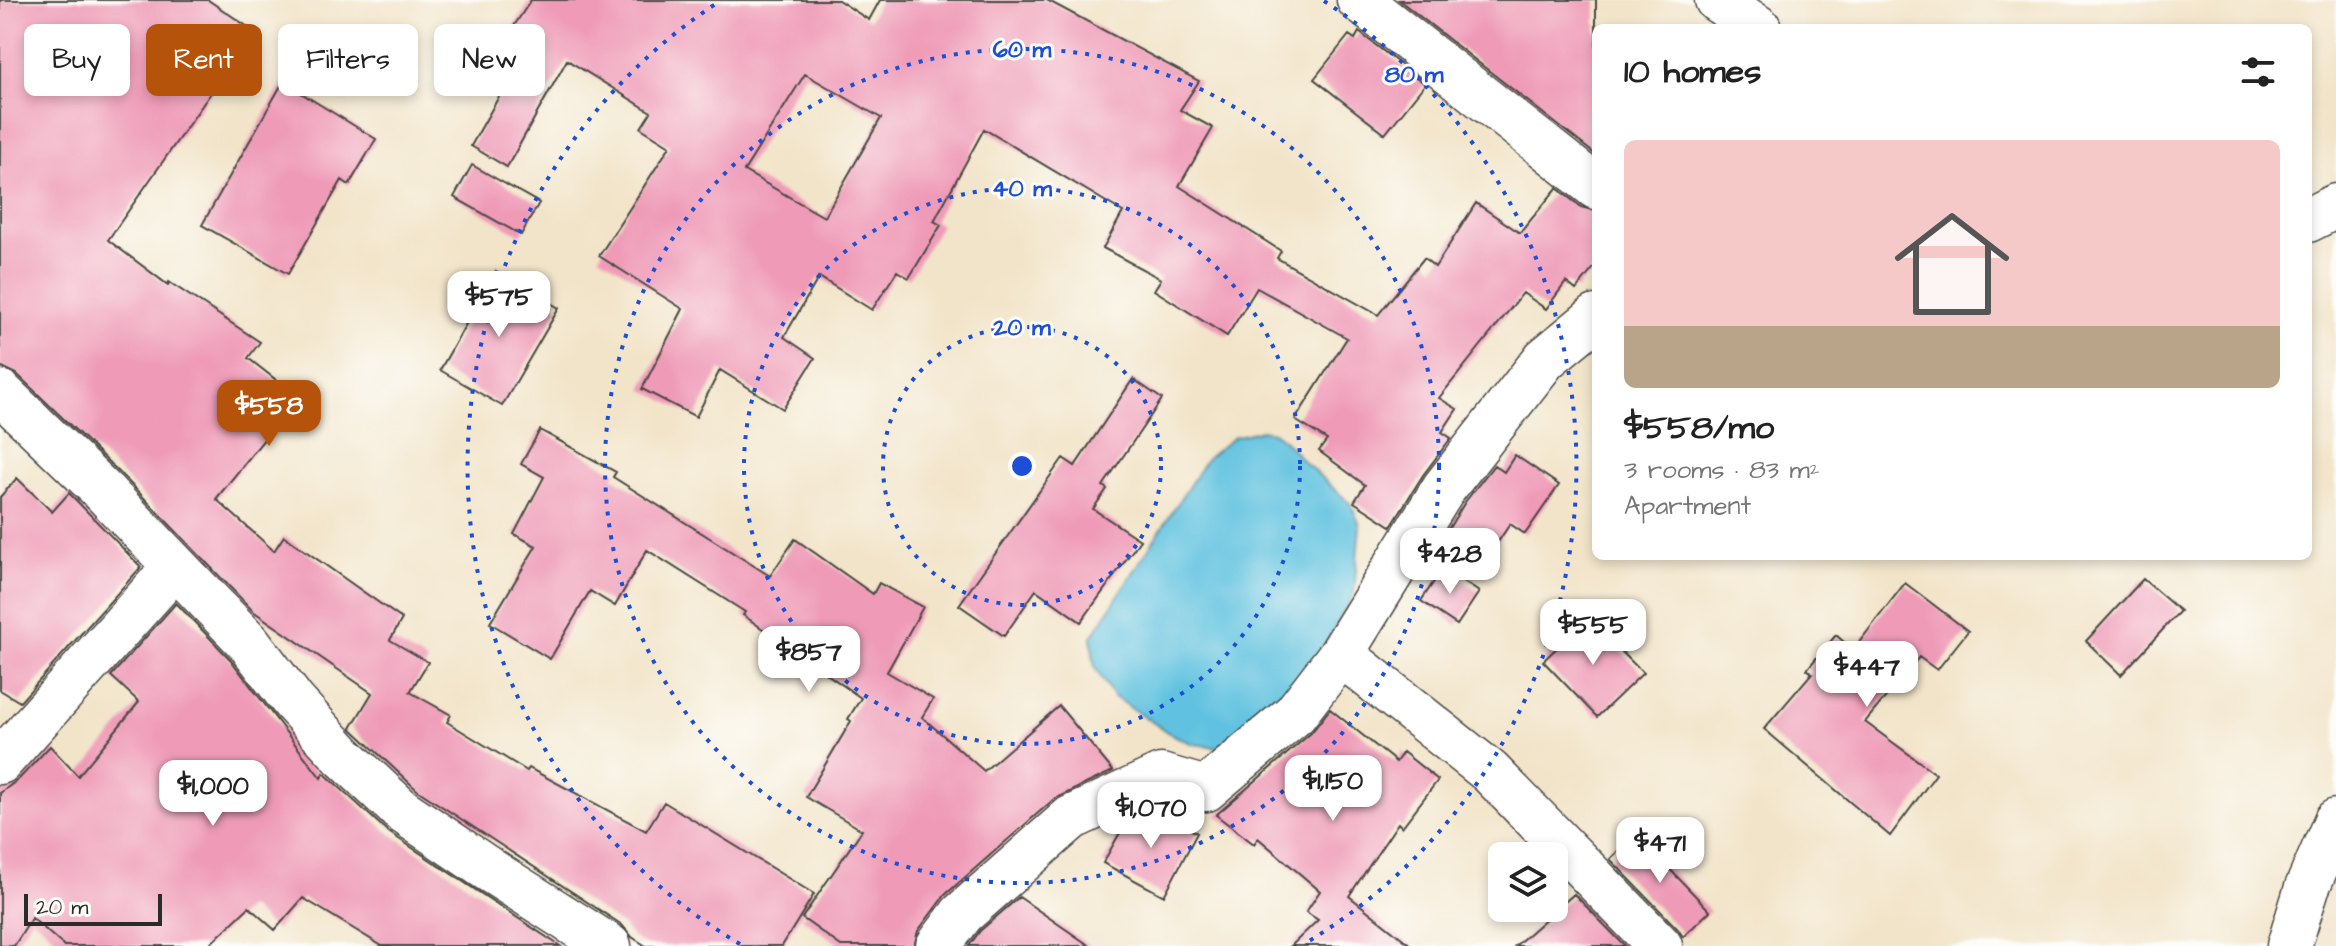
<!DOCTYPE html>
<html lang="en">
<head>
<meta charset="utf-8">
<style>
	:root { --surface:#fff; --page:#f6f6f6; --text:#222; --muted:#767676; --line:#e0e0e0; --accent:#b45309 }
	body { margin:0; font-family:"Architects Daughter",sans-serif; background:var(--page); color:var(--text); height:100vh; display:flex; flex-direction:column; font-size:30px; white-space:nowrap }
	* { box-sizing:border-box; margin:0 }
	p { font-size:26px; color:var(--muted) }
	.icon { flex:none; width:44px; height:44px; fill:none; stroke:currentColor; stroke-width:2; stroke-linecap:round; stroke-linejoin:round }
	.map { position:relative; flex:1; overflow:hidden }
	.sheet { position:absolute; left:1592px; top:24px; width:720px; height:536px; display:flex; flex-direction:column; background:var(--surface); border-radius:12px; box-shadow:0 4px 12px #0003 }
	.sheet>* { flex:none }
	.hud { position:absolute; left:24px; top:24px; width:760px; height:72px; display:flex; gap:16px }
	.controls { position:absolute; left:1488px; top:842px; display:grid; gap:16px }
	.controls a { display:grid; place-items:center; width:80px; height:80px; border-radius:12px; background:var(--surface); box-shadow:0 4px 12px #0003; font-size:40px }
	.scale { position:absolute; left:24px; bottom:20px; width:138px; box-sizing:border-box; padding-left:8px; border:4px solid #2b2b2b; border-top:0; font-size:22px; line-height:28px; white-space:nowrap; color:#2b2b2b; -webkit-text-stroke:6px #fdfcf7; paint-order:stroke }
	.price { position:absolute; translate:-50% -68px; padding:0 18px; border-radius:16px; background:#fff; color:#222; font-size:26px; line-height:52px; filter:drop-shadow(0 2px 4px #0008) }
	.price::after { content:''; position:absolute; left:50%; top:48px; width:24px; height:18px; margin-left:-12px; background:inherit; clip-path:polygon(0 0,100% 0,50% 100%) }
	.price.current { background:var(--accent); color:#fff }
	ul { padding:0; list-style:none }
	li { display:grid; align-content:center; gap:16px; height:424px; padding:0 32px }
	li+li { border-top:2px solid var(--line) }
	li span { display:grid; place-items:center; height:248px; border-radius:12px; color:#555 }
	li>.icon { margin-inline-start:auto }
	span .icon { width:144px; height:144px; fill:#fffc; stroke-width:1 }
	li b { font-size:34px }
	h2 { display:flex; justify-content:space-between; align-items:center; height:96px; padding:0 32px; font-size:34px }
	.pill { padding:0 28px; border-radius:12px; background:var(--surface); box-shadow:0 4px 12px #0003; font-size:28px; line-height:72px }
	.pill.current { background:var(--accent); color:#fff }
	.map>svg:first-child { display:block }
	.water { fill:#61c2e0; stroke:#467686; stroke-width:2 }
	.building { fill:#ef9bb8; fill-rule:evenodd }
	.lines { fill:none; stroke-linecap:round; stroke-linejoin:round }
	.street-casing { stroke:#494743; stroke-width:47 }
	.secondary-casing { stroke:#494743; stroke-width:47 }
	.street { stroke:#fff; stroke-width:44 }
	.secondary { stroke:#fff; stroke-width:44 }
	.ring { fill:none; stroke:#1d4ed8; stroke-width:4; stroke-dasharray:4 8 }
	.centre { fill:#1d4ed8; stroke:#fdfcf7; stroke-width:4 }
	.ring-label { font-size:24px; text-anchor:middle; font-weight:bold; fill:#1d4ed8; stroke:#fdfcf7; stroke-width:6; stroke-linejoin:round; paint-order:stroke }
</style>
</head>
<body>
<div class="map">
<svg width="2336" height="946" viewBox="0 0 2336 946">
	<rect width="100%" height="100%" fill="#fdfcf7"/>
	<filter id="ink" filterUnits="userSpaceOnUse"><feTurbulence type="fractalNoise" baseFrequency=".0125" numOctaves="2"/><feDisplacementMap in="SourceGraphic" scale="16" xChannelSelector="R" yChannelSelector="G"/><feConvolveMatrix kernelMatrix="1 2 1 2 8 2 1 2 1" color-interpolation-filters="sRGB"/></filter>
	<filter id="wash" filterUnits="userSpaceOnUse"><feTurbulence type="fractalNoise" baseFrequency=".006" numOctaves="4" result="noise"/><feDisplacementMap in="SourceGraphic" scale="32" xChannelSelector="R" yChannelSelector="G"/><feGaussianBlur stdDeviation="1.8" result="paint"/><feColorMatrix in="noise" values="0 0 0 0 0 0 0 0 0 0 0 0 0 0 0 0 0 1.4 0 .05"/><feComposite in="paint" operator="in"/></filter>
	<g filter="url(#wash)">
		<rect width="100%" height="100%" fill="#f2e4c9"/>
		<path class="water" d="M 1262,430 L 1273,432 L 1285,441 L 1301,459 L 1351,504 L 1360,525 L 1354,593 L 1294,702 L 1225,748 L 1193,744 L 1169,733 L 1113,696 L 1095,668 L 1091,638 L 1207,458 L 1234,437 Z"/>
		<g id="blocks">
			<path class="building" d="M 0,0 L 208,0 L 254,31 L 108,240 L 168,285 L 169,282 L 260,342 L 248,358 L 298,397 L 216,499 L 274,551 L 284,536 L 402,619 L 390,640 L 428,662 L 410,692 L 451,715 L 447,722 L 527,771 L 529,768 L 646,831 L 664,802 L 814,894 L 782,946 L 646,946 L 632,937 L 622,925 L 417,790 L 351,728 L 372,693 L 253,611 L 121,474 L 17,374 L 0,366 Z
				M 531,0 L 838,0 L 869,20 L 880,0 L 1047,0 L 1199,81 L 1180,110 L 1213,128 L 1179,186 L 1281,251 L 1277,258 L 1378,315 L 1424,258 L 1435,267 L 1476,203 L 1520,233 L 1557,188 L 1581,207 L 1596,211 L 1596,265 L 1576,290 L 1566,282 L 1546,309 L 1523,293 L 1439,398 L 1457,409 L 1442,432 L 1451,438 L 1423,475 L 1391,526 L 1354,502 L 1365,485 L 1319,451 L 1327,440 L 1295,420 L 1347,338 L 1257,288 L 1227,336 L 1154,290 L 1161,279 L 1103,248 L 1123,212 L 984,129 L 934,221 L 941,225 L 909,278 L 897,271 L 872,310 L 819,277 L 784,337 L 815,358 L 783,409 L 720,370 L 696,417 L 642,389 L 683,309 L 599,256 L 670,146 L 641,128 L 651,112 L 567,60 L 507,167 L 471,146 L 510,77 L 489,64 ZM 805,74 L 881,118 L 824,217 L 744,171 Z
				M 1399,0 L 1596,0 L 1596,155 Z
				M 1359,32 L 1425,84 L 1385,134 L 1314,79 L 1349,35 L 1355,39 Z
				M 283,82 L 376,139 L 349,185 L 342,180 L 288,274 L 202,225 Z
				M 472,165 L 539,203 L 521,235 L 454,197 Z
				M 496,271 L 559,308 L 502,406 L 440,370 Z
				M 1133,379 L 1162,399 L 1103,486 L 1107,489 L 1093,509 L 1140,540 L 1081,622 L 1036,590 L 1004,636 L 959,605 L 1063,458 L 1075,466 Z
				M 540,430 L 616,472 L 613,477 L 770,576 L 795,539 L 873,594 L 879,583 L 923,607 L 887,672 L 933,699 L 922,717 L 984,771 L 1059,706 L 1113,771 L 1054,799 L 945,895 L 918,931 L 914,946 L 841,946 L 802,918 L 862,830 L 806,797 L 851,721 L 848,719 L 861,698 L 743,615 L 745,612 L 647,550 L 615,606 L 590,591 L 550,659 L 490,623 L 536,546 L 514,534 L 544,477 L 521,464 Z
				M 1515,455 L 1559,485 L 1525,534 L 1510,524 L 1473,579 L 1433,554 L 1465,502 L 1494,465 L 1504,472 Z
				M 17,478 L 52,512 L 69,493 L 141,567 L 20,702 L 0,690 L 0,497 Z
				M 1443,568 L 1479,592 L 1457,625 L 1421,601 Z
				M 2143,579 L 2180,611 L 2121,675 L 2086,641 Z
				M 1905,583 L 1968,631 L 1937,670 L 1919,657 L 1865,722 L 1936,774 L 1890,836 L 1764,729 L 1812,673 L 1807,669 L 1836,635 L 1853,650 Z
				M 176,603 L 230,659 L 321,778 L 324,773 L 387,831 L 560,946 L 382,946 L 303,898 L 275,930 L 249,907 L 208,946 L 64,946 L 32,918 L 14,946 L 0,946 L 0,793 L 19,779 L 50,746 L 78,776 L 139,702 L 111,676 Z
				M 1588,618 L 1643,673 L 1597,717 L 1543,661 Z
				M 1330,709 L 1396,762 L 1403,752 L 1438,780 L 1402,827 L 1398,823 L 1349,896 L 1412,946 L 1291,946 L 1318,920 L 1306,912 L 1320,891 L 1258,838 L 1254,844 L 1216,815 L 1311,733 Z
				M 1151,808 L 1197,833 L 1164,896 L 1103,863 L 1127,820 Z
				M 1636,834 L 1710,911 L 1683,937 L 1678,929 L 1610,859 Z
				M 1574,894 L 1625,946 L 1515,946 Z
				M 1019,897 L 1090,946 L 969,946 L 980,931 Z"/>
		</g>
	</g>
	<g filter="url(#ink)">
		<use href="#blocks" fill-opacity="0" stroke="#494743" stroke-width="2"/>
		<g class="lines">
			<g class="street-casing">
				<path id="street" d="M 1359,0 L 1596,187
					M 1717,0 L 1759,28
					M 2308,220 L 2336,206
					M 0,392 L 104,492 L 249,643 L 293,701 L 343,756 L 401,810 L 488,869 L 609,946
					M 1341,654 L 1490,772 L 1660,946
					M 0,762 L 175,567
					M 938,946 L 962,914 L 1071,818 L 1161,776 L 1206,789 L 1295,714 L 1341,654 L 1444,488 L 1545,359 L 1596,317"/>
			</g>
			<g class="secondary-casing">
				<path id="secondary" d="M 2289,946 L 2307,888 L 2336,821"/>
			</g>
			<use href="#street" class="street"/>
			<use href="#secondary" class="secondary"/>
		</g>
	</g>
	<g class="ring">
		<circle cx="1022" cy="466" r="139"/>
		<circle cx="1022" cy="466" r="278"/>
		<circle cx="1022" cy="466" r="417"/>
		<path d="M740 944A555 555 0 0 1 720 1M1324 1A555 555 0 0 1 1304 944"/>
	</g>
	<circle cx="1022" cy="466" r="12" class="centre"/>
	<g class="ring-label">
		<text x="1022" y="57">60 m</text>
		<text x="1414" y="82">80 m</text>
		<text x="1022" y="196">40 m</text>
		<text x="1022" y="335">20 m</text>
	</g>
</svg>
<div class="controls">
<a><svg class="icon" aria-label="layers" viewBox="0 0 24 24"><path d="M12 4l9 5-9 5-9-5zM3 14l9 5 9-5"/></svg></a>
</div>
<div class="scale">20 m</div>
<b class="price" style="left:499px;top:339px">$575</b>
<b class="price current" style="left:269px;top:448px">$558</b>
<b class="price" style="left:1450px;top:596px">$428</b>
<b class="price" style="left:1593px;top:667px">$555</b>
<b class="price" style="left:809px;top:694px">$857</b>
<b class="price" style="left:1867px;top:709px">$447</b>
<b class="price" style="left:1333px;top:823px">$1,150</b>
<b class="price" style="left:213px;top:828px">$1,000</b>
<b class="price" style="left:1151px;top:850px">$1,070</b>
<b class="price" style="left:1660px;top:885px">$471</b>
<div class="hud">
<a class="pill">Buy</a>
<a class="pill current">Rent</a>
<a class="pill">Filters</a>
<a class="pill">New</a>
</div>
<section class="sheet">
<h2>10 homes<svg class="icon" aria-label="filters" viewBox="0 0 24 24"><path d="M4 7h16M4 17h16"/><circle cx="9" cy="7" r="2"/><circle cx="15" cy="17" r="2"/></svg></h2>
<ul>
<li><span style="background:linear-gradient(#f6c9c9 75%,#b9a48a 0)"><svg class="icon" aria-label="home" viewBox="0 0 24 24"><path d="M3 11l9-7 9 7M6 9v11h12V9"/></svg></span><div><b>$558/mo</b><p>3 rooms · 83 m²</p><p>Apartment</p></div></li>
</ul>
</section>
</div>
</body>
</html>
